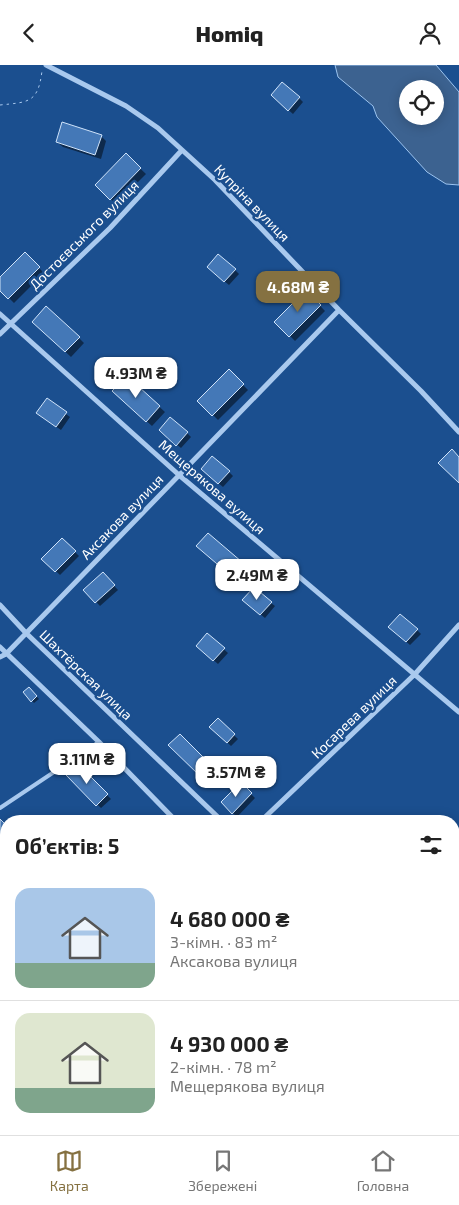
<!DOCTYPE html>
<html lang="uk">
<head>
<meta charset="utf-8">
<style>
	:root { --surface:#fff; --page:#f2f2f2; --text:#222; --muted:#767676; --line:#e0e0e0; --accent:#857141 }
	body { margin:0; font-family:"Exo 2",sans-serif; background:var(--page); color:var(--text); height:100vh; display:flex; flex-direction:column; font-size:19px; white-space:nowrap }
	* { box-sizing:border-box; margin:0 }
	p { font-size:16px; color:var(--muted) }
	.icon { flex:none; width:28px; height:28px; fill:none; stroke:currentColor; stroke-width:2; stroke-linecap:round; stroke-linejoin:round }
	.map { position:relative; flex:1; overflow:hidden }
	.panel { position:absolute; left:0px; top:750px; width:460px; height:320px; display:flex; flex-direction:column; background:var(--surface); border-radius:20px 20px 0 0; box-shadow:0 2px 12px #0003 }
	.panel>* { flex:none }
	.buttons { position:absolute; left:399px; top:15px; display:grid; gap:10px }
	.buttons a { display:grid; place-items:center; width:45px; height:45px; border-radius:50%; background:var(--surface); box-shadow:0 2px 12px #0003; font-size:25px }
	.price { position:absolute; translate:-50% -42px; padding:0 11px; border-radius:10px; background:#fff; color:#222; font-size:16px; line-height:32px; filter:drop-shadow(0 1px 2px #0008) }
	.price::after { content:''; position:absolute; left:50%; top:30px; width:15px; height:11px; margin-left:-8px; background:inherit; clip-path:polygon(0 0,100% 0,50% 100%) }
	.price.selected { background:var(--accent); color:#fff }
	ul { padding:0; list-style:none }
	li { display:flex; align-items:center; gap:15px; height:125px; padding:0 15px }
	li+li { border-top:1px solid var(--line) }
	li span { display:grid; place-items:center; flex:none; width:140px; height:100px; border-radius:15px; color:#555 }
	li>.icon { margin-inline-start:auto }
	span .icon { width:60px; height:60px; fill:#fffc; stroke-width:1 }
	li b { font-size:21px }
	h2 { display:flex; justify-content:space-between; align-items:center; height:60px; padding:0 15px; font-size:21px }
	header { display:flex; justify-content:space-between; align-items:center; height:65px; padding:0 15px; background:var(--surface); font-size:22px; font-weight:800 }
	.tab-bar { display:flex; justify-content:space-around; align-items:center; height:70px; border-top:1px solid var(--line); background:var(--surface); font-size:14px; color:var(--muted) }
	.tab-bar a { display:grid; justify-items:center; gap:2px }
	.tab-bar .selected { color:var(--accent) }
	.map>svg:first-child { display:block }
	.water { fill:#3c6290; stroke:#9cc4f0; fill-rule:evenodd }
	.shadow { fill:#0007 }
	.building { fill:#4478b7; stroke:#cfe3fa }
	.lines { fill:none; stroke-linecap:round; stroke-linejoin:round }
	.path { stroke:#a9c9ee; stroke-width:1; stroke-dasharray:2.5 4; stroke-linecap:butt }
	.lane { stroke:#a9c9ee; stroke-width:4 }
	.street { stroke:#a9c9ee; stroke-width:5 }
	.labels { text-anchor:middle; stroke-width:5; stroke-linejoin:round; paint-order:stroke }
	.street-label { font-size:14px; fill:#fff; stroke:#1b4f8f }
</style>
</head>
<body>
<header><svg class="icon" aria-label="back" viewBox="0 0 24 24"><path d="M15 5l-7 7 7 7"/></svg>Homiq<svg class="icon" aria-label="person" viewBox="0 0 24 24"><circle cx="12" cy="8" r="4"/><path d="M4 21q1-7 8-7t8 7"/></svg></header>
<div class="map">
<svg width="459" height="1070" viewBox="0 0 459 1070">
	<rect width="100%" height="100%" fill="#1b4f8f"/>
	<path class="water" d="M 335,0 L 436,0 L 459,27 L 459,120 L 446,119 L 427,107 L 377,52 L 373,41 L 338,12 ZM 408,24 L 435,24 L 435,51 L 408,51 Z"/>
	<path class="shadow" d="M 299,33 L 303,37 L 293,49 L 276,34 Z
		M 101,71 L 106,76 L 101,94 L 63,82 L 57,77 Z
		M 126,90 L 146,109 L 116,139 L 96,120 Z
		M 25,189 L 44,208 L 14,238 L 0,224 L 0,214 Z
		M 235,205 L 239,209 L 229,220 L 212,206 Z
		M 306,226 L 325,246 L 295,276 L 276,257 Z
		M 39,262 L 79,273 L 84,278 L 71,292 Z
		M 229,306 L 248,325 L 218,355 L 199,336 Z
		M 127,312 L 165,347 L 152,361 L 119,331 Z
		M 47,335 L 70,352 L 61,365 L 42,352 Z
		M 187,368 L 191,372 L 181,383 L 164,369 Z
		M 229,407 L 233,411 L 223,422 L 206,408 Z
		M 62,474 L 79,491 L 60,510 L 43,494 Z
		M 202,485 L 241,498 L 245,502 L 235,513 Z
		M 103,509 L 118,525 L 100,541 L 85,525 Z
		M 271,538 L 275,541 L 265,553 L 248,539 Z
		M 417,565 L 421,569 L 410,580 L 394,566 Z
		M 208,570 L 228,588 L 218,599 L 202,585 Z
		M 29,623 L 39,634 L 34,638 L 24,627 Z
		M 218,655 L 238,674 L 231,681 L 211,662 Z
		M 180,670 L 214,705 L 205,714 L 170,680 Z
		M 77,700 L 111,734 L 101,743 L 67,710 Z
		M 241,719 L 255,733 L 237,752 L 222,737 Z
		M 0,824 L 6,831 L 6,834 L 3,836 L 0,833 Z
		M 3,888 L 6,891 L 6,897 L 3,900 L 0,897 L 0,891 Z
		M 1,1064 L 7,1069 L 8,1070 L 0,1070 Z
		M 226,1064 L 241,1064 L 246,1068 L 244,1070 L 241,1070 L 238,1067 L 235,1070 L 233,1070 Z"/>
	<path class="building" d="M 282,17 L 300,32 L 288,46 L 271,30 Z
		M 62,57 L 102,70 L 95,90 L 56,77 Z
		M 126,88 L 141,103 L 110,135 L 95,120 Z
		M 25,187 L 40,202 L 8,234 L 0,226 L 0,212 Z
		M 218,189 L 236,204 L 224,217 L 207,202 Z
		M 306,225 L 321,240 L 289,272 L 274,257 Z
		M 46,241 L 80,272 L 65,287 L 32,257 Z
		M 229,304 L 244,319 L 212,351 L 197,336 Z
		M 127,311 L 160,341 L 146,357 L 112,326 Z
		M 47,333 L 67,347 L 56,362 L 36,348 Z
		M 170,352 L 188,367 L 176,381 L 159,365 Z
		M 452,384 L 459,392 L 459,418 L 438,398 Z
		M 212,391 L 230,406 L 218,419 L 201,404 Z
		M 208,468 L 242,497 L 230,510 L 196,481 Z
		M 62,473 L 76,486 L 55,507 L 41,494 Z
		M 103,507 L 115,520 L 95,538 L 83,525 Z
		M 254,522 L 272,537 L 260,550 L 242,535 Z
		M 400,549 L 418,564 L 406,577 L 388,562 Z
		M 207,568 L 225,583 L 213,596 L 196,581 Z
		M 29,622 L 37,631 L 31,637 L 23,627 Z
		M 218,653 L 235,669 L 227,678 L 209,662 Z
		M 180,669 L 211,700 L 200,711 L 168,680 Z
		M 77,698 L 108,729 L 96,741 L 66,710 Z
		M 241,717 L 252,728 L 232,749 L 221,737 Z
		M 0,754 L 6,760 L 6,779 L 5,781 L 0,776 Z
		M 225,1064 L 243,1064 L 244,1065 L 240,1070 L 234,1065 L 231,1069 Z"/>
	<g class="lines">
		<path class="path" d="M 0,40 C 29,37 38,38 42,6
			M 454,994 L 459,989"/>
		<path class="lane" d="M 0,743 L 99,677"/>
		<path class="street" d="M 46,0 L 126,41 L 158,63 L 215,115 L 339,245 L 421,326 L 459,367
			M 0,249 L 179,410 L 459,647
			M 0,269 L 110,163 L 182,85
			M 0,540 L 26,568 L 222,756
			M 0,582 L 99,677 L 176,756
			M 0,592 L 6,589 L 339,245
			M 261,756 L 415,609 L 459,560
			M 0,801 L 6,808
			M 454,814 L 459,808
			M 0,928 L 6,931
			M 260,1064 L 266,1070
			M 388,1064 L 395,1070
			M 25,1070 L 31,1064
			M 203,1070 L 209,1064
			M 380,1070 L 386,1064"/>
	</g>
	<g class="labels">
		<g class="street-label">
			<text transform="translate(252 138) rotate(46)" y="5">Купріна вулиця</text>
			<text transform="translate(84 170) rotate(-45)" y="5">Достоєвського вулиця</text>
			<text transform="translate(212 422) rotate(41)" y="5">Мещерякова вулиця</text>
			<text transform="translate(122 452) rotate(-46)" y="5">Аксакова вулиця</text>
			<text transform="translate(86 610) rotate(44)" y="5">Шахтёрская улица</text>
			<text transform="translate(354 652) rotate(-44)" y="5">Косарева вулиця</text>
		</g>
	</g>
</svg>
<div class="buttons">
<a><svg class="icon" aria-label="locate" viewBox="0 0 24 24"><circle cx="12" cy="12" r="6"/><path d="M12 2v4M12 18v4M2 12h4M18 12h4"/></svg></a>
</div>
<b class="price selected" style="left:298px;top:248px">4.68M ₴</b>
<b class="price" style="left:136px;top:334px">4.93M ₴</b>
<b class="price" style="left:257px;top:536px">2.49M ₴</b>
<b class="price" style="left:87px;top:720px">3.11M ₴</b>
<b class="price" style="left:236px;top:733px">3.57M ₴</b>
<section class="panel">
<h2>Об’єктів: 5<svg class="icon" aria-label="filters" viewBox="0 0 24 24"><path d="M4 7h16M4 17h16"/><circle cx="9" cy="7" r="2"/><circle cx="15" cy="17" r="2"/></svg></h2>
<ul>
<li><span style="background:linear-gradient(#a9c7e8 75%,#7fa58c 0)"><svg class="icon" aria-label="home" viewBox="0 0 24 24"><path d="M3 11l9-7 9 7M6 9v11h12V9"/></svg></span><div><b>4 680 000 ₴</b><p>3-кімн. · 83 m²</p><p>Аксакова вулиця</p></div></li>
<li><span style="background:linear-gradient(#dfe7d0 75%,#7fa58c 0)"><svg class="icon" aria-label="home" viewBox="0 0 24 24"><path d="M3 11l9-7 9 7M6 9v11h12V9"/></svg></span><div><b>4 930 000 ₴</b><p>2-кімн. · 78 m²</p><p>Мещерякова вулиця</p></div></li>
</ul>
</section>
</div>
<nav class="tab-bar">
<a class="selected"><svg class="icon" aria-label="map" viewBox="0 0 24 24"><path d="M3 6l6-2 6 2 6-2v14l-6 2-6-2-6 2zM9 4v14M15 6v14"/></svg>Карта</a>
<a><svg class="icon" aria-label="saved" viewBox="0 0 24 24"><path d="M7 4h10v16l-5-4-5 4z"/></svg>Збережені</a>
<a><svg class="icon" aria-label="home" viewBox="0 0 24 24"><path d="M3 11l9-7 9 7M6 9v11h12V9"/></svg>Головна</a>
</nav>
</body>
</html>
